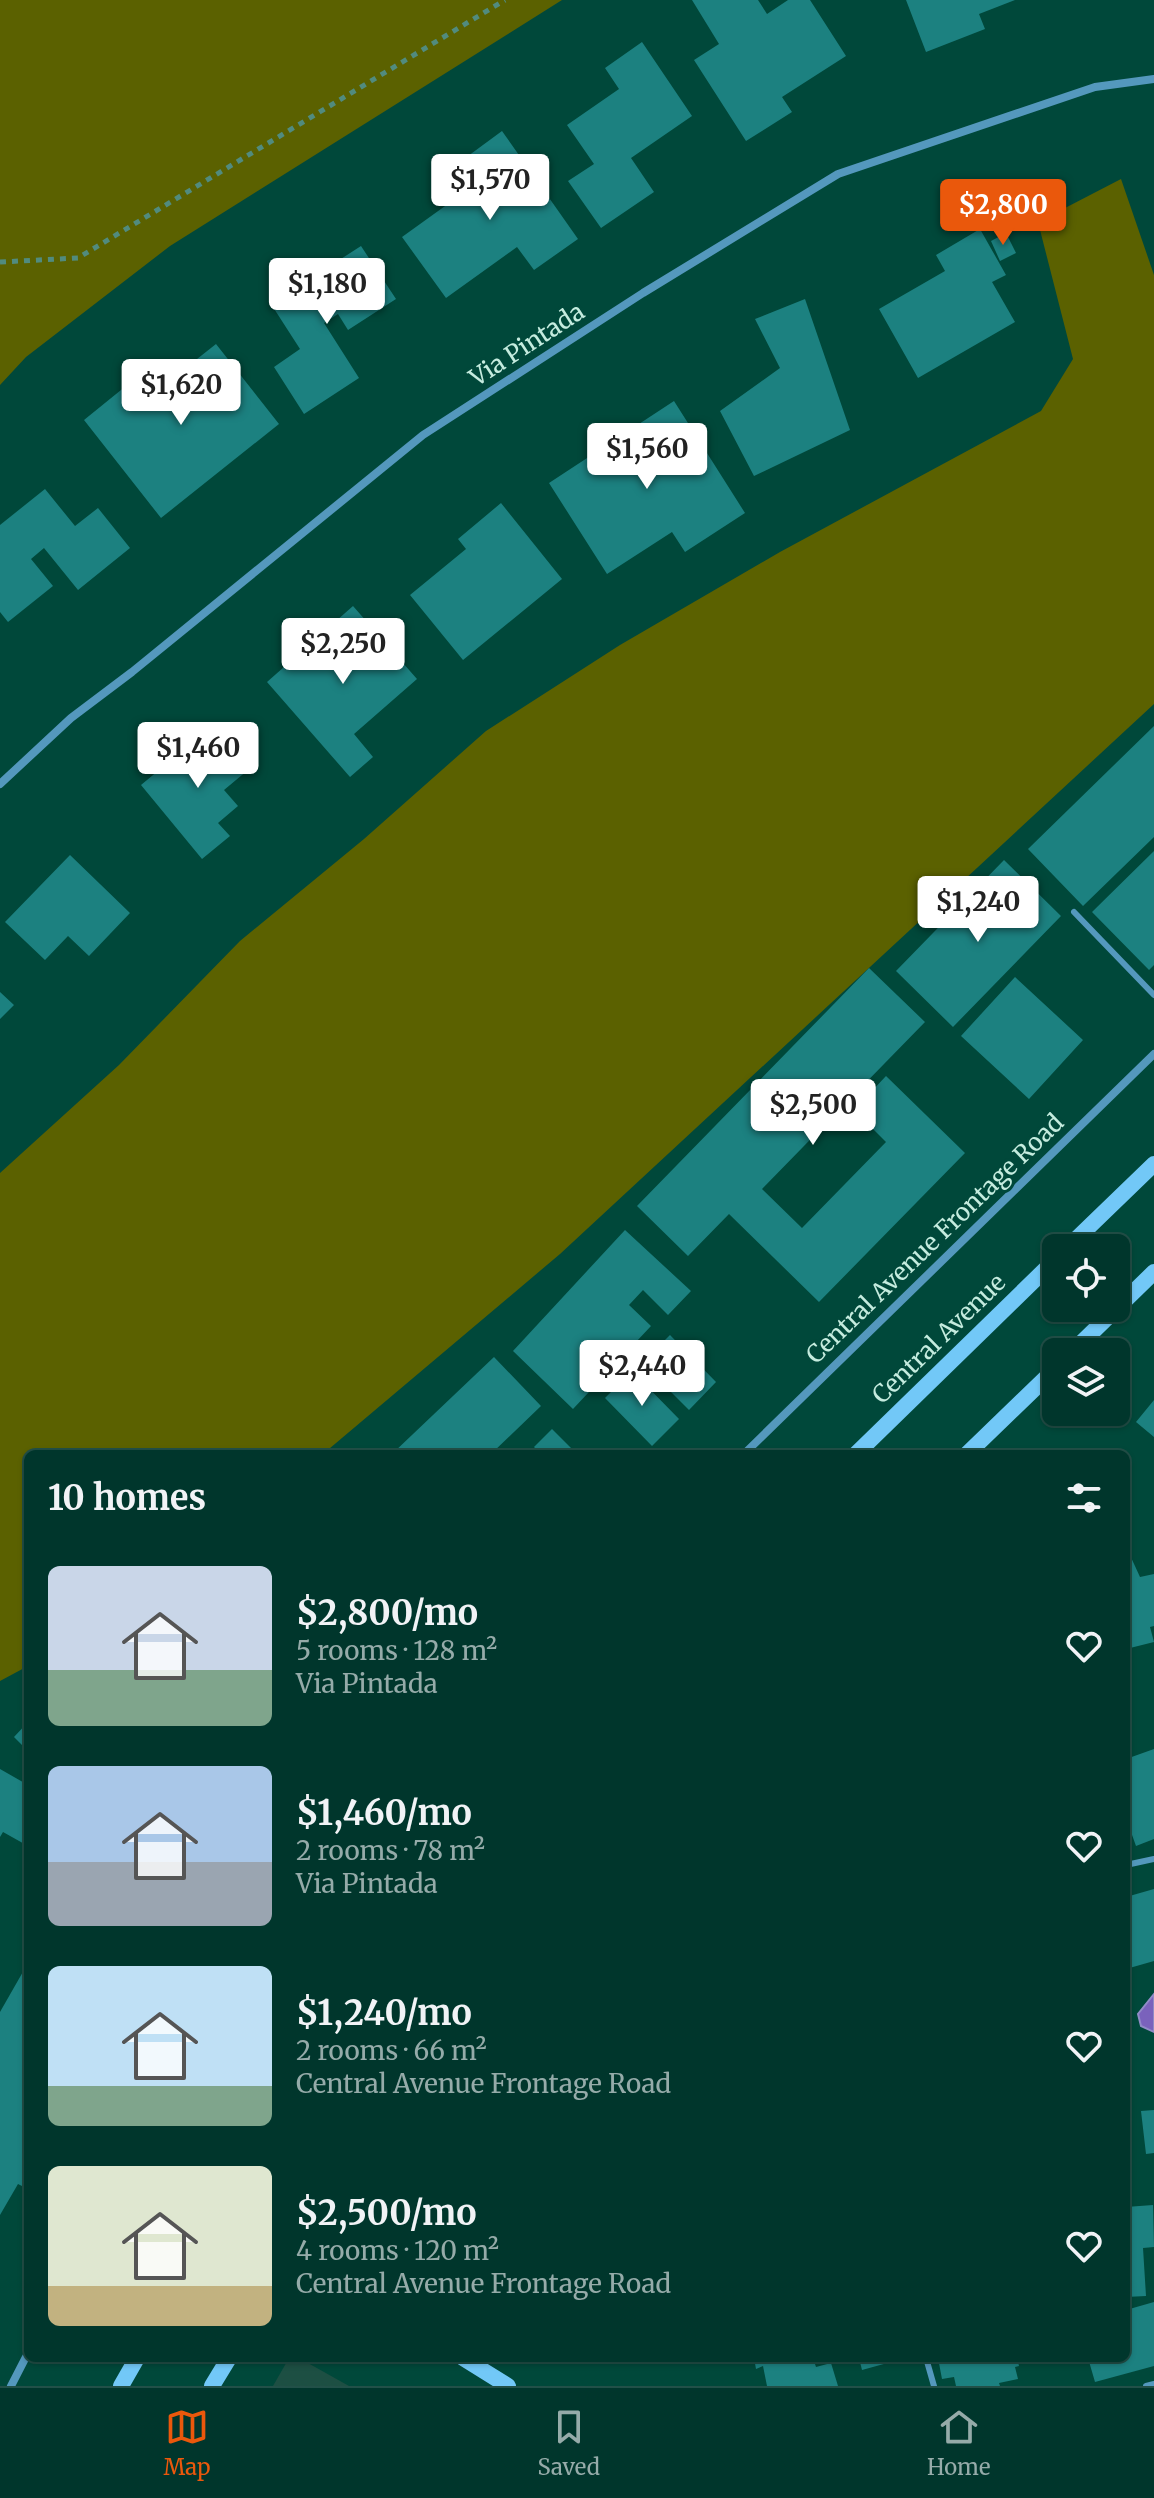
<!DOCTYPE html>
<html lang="en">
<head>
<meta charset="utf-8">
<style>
	:root { --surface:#00362c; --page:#0a3e34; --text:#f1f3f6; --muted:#95aba9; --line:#225048; --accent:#ea580c }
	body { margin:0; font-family:Merriweather,serif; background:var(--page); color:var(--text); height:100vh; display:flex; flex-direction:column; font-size:30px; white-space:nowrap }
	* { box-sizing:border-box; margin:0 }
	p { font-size:26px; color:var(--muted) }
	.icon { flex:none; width:44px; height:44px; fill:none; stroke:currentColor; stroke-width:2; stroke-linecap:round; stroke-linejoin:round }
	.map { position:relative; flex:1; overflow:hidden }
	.drawer { position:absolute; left:24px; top:1450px; width:1106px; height:912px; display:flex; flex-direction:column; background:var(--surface); border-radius:12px; box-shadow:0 2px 6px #0004,0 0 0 2px var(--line) }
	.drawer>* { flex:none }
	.buttons { position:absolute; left:1042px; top:1234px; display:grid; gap:16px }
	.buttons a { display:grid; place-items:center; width:88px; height:88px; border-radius:12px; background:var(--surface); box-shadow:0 2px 6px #0004,0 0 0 2px var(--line); font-size:40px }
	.price { position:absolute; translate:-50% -68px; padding:0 18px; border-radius:8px; background:#fff; color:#222; font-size:26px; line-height:52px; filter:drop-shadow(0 2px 4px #0008) }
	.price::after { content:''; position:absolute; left:50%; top:48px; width:24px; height:18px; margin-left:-12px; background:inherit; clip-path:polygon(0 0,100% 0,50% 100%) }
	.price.selected { background:var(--accent); color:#fff }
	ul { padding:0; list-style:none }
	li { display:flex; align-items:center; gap:24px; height:200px; padding:0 24px }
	li span { display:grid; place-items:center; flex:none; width:224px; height:160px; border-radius:12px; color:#555 }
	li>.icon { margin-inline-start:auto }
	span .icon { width:96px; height:96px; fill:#fffc; stroke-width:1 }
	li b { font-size:34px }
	h2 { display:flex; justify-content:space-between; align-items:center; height:96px; padding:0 24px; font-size:34px }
	.tabs { display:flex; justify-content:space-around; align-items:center; height:112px; border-top:2px solid var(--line); background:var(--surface); font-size:22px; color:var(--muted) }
	.tabs a { display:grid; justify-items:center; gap:4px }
	.tabs .selected { color:var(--accent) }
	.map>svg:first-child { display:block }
	.built { fill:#1d4f43 }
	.green { fill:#5b6100 }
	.water { fill:#7a62bc; stroke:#908bc6; stroke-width:2 }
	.building { fill:#1c8180 }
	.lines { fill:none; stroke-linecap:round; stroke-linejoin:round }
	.path { stroke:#518b7e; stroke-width:5; stroke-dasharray:6 6; stroke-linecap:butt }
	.lane { stroke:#5498bd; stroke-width:6 }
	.street { stroke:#5498bd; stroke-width:8 }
	.secondary { stroke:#72c8f7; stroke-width:16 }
	.labels { text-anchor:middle; stroke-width:6; stroke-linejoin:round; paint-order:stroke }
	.street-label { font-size:24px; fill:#c5ecdf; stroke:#00483a }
</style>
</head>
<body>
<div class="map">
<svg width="1154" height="2386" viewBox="0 0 1154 2386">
	<rect width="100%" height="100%" fill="#00483a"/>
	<path class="built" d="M 289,2358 L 299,2358 L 349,2386 L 273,2386 Z"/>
	<path class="green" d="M 0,0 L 562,0 L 170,246 L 26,357 L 0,385 Z
		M 1121,179 L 1154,275 L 1154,704 L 560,1254 L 323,1454 L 28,1454 L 28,1666 L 0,1681 L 0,1173 L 119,1065 L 240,941 L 364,839 L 486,731 L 620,645 L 780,552 L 1041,411 L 1073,359 L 1038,222 Z"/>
	<path class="water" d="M 1154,1994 L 1154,2032 L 1141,2026 L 1138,2014 Z"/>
	<path class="building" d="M 692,0 L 758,0 L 767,14 L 788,0 L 810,0 L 846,56 L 782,97 L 792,112 L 746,141 L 694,60 L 719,44 Z
		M 906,0 L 1015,0 L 979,14 L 985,29 L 926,52 Z
		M 642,42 L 692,116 L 631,158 L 654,192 L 601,228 L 568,181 L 594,164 L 567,125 L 619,89 L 605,68 Z
		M 502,131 L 578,239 L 534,270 L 517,247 L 446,298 L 402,237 L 484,178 L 468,156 Z
		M 980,229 L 1006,275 L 992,282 L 1015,322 L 918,378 L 879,309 L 945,271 L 936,255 Z
		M 1006,233 L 1016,253 L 1000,261 L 991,241 Z
		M 361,246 L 396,299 L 348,330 L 338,314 L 324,323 L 359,378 L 304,414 L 274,367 L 300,349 L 271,304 Z
		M 805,299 L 850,430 L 754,476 L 720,411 L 780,368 L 755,319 Z
		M 216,344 L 279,424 L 161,518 L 84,420 L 158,360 L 173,378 Z
		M 674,401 L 745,513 L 685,552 L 672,532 L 607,574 L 549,483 Z
		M 45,489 L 75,526 L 98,508 L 130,548 L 78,590 L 44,548 L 31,559 L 53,586 L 8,622 L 0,612 L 0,525 Z
		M 501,503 L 562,579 L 463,660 L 410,595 L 466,549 L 458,539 Z
		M 353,606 L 417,679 L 354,734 L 373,757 L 350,777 L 267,682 Z
		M 212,726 L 248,770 L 224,790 L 238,806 L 218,823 L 230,836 L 202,859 L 141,785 Z
		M 1154,726 L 1154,837 L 1083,906 L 1028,849 Z
		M 1154,851 L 1154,965 L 1149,970 L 1092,912 Z
		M 70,855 L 130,913 L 89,956 L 68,936 L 45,960 L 5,922 Z
		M 1004,860 L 1061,916 L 953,1027 L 896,971 Z
		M 869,968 L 925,1022 L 762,1189 L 802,1228 L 886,1142 L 854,1110 L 886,1076 L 965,1153 L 819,1302 L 729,1214 L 688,1256 L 637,1206 Z
		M 1015,977 L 1083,1040 L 1029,1099 L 961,1036 Z
		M 0,992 L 14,1005 L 0,1019 Z
		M 625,1230 L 691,1291 L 668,1315 L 643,1290 L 629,1305 L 651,1326 L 573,1409 L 513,1351 Z
		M 670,1335 L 716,1382 L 689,1410 L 642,1363 Z
		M 494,1357 L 541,1406 L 491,1454 L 392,1454 Z
		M 632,1371 L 679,1419 L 652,1446 L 605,1398 Z
		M 1154,1400 L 1154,1437 L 1136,1422 Z
		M 552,1429 L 577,1454 L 541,1454 L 534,1447 Z
		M 1126,1553 L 1129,1553 L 1140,1577 L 1154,1574 L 1154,1626 L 1150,1627 L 1154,1642 L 1126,1649 Z
		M 28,1722 L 28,1751 L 14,1737 Z
		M 1154,1749 L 1154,1839 L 1136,1846 L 1126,1818 L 1126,1759 Z
		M 0,1769 L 28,1785 L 28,1846 L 3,1832 L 0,1837 Z
		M 1154,1889 L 1154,1961 L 1126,1969 L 1126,1897 Z
		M 28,1963 L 28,2189 L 18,2184 L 0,2215 L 0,2012 Z
		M 1154,2110 L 1154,2153 L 1146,2154 L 1141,2111 Z
		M 1153,2205 L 1154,2247 L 1143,2248 L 1146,2296 L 1126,2297 L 1126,2207 Z
		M 1154,2302 L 1154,2366 L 1095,2382 L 1088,2358 L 1126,2358 L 1126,2310 Z
		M 754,2358 L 813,2358 L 816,2367 L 831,2363 L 838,2386 L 767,2386 L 763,2366 L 756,2369 Z
		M 859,2358 L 902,2358 L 902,2359 L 862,2370 Z
		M 938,2358 L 1017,2358 L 1019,2366 L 1015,2367 L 1018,2379 L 999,2383 L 1000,2386 L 956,2386 L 954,2377 L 942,2379 Z"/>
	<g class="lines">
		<path class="path" d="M 0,262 L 78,258 L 505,0"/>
		<path class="lane" d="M 1074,912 L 1154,995
			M 1126,1865 L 1154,1859
			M 926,2358 L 934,2386
			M 1146,2386 L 1154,2384"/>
		<path class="street" d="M 0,784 L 71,718 L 132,672 L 423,435 L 643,293 L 838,174 L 1095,87 L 1154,79
			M 744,1454 L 1154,1054
			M 11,2386 L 28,2353"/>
		<path class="secondary" d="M 1067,1248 L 1154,1164
			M 1072,1352 L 1154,1272
			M 856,1454 L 1056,1259
			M 967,1454 L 1056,1368
			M 463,2358 L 508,2386
			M 121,2386 L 137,2358
			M 212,2386 L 229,2358"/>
	</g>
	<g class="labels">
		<g class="street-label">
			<text transform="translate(527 345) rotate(-33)" y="8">Via Pintada</text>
			<text transform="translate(935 1239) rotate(-44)" y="8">Central Avenue Frontage Road</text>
			<text transform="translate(939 1339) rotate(-44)" y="8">Central Avenue</text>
		</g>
	</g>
</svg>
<div class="buttons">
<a><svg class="icon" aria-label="locate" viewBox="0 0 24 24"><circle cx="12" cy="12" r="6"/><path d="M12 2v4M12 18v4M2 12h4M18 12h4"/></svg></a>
<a><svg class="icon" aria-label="layers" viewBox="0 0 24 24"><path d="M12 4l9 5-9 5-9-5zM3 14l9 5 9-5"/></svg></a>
</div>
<b class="price" style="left:490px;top:222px">$1,570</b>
<b class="price selected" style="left:1003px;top:247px">$2,800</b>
<b class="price" style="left:327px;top:326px">$1,180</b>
<b class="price" style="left:181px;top:427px">$1,620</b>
<b class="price" style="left:647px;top:491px">$1,560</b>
<b class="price" style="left:343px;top:686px">$2,250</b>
<b class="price" style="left:198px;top:790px">$1,460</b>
<b class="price" style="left:978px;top:944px">$1,240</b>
<b class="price" style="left:813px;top:1147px">$2,500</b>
<b class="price" style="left:642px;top:1408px">$2,440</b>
<section class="drawer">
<h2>10 homes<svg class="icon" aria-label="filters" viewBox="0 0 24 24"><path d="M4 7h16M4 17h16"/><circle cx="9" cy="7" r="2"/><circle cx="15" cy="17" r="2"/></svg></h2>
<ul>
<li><span style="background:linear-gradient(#c9d6e8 65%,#7fa58c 0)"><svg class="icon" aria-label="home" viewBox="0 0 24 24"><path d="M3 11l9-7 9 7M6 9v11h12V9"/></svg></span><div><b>$2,800/mo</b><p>5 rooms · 128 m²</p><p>Via Pintada</p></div><svg class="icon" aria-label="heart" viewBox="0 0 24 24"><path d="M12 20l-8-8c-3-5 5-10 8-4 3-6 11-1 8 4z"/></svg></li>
<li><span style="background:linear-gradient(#a9c7e8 60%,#9aa5b1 0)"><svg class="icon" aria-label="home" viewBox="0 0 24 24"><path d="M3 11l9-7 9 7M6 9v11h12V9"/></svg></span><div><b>$1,460/mo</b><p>2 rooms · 78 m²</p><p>Via Pintada</p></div><svg class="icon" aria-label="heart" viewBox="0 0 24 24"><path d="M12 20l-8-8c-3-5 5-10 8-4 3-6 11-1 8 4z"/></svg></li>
<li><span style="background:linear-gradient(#bfe0f5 75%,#7fa58c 0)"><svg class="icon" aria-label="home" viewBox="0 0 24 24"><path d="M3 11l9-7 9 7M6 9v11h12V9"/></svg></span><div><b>$1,240/mo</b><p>2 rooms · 66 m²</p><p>Central Avenue Frontage Road</p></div><svg class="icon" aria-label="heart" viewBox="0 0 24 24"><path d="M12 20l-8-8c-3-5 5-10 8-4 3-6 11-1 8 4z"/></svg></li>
<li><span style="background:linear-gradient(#dfe7d0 75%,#c2b280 0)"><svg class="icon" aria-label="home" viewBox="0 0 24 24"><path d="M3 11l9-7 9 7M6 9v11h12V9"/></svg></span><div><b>$2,500/mo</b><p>4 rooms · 120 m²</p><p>Central Avenue Frontage Road</p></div><svg class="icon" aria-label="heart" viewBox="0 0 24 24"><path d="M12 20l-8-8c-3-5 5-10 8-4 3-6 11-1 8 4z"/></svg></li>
</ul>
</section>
</div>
<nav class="tabs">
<a class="selected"><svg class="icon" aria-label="map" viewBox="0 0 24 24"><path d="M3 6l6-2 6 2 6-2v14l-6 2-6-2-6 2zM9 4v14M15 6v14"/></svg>Map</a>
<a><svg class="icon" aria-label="saved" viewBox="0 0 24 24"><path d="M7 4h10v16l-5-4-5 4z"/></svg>Saved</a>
<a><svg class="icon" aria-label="home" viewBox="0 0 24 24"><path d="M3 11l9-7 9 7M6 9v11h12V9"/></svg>Home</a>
</nav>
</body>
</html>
